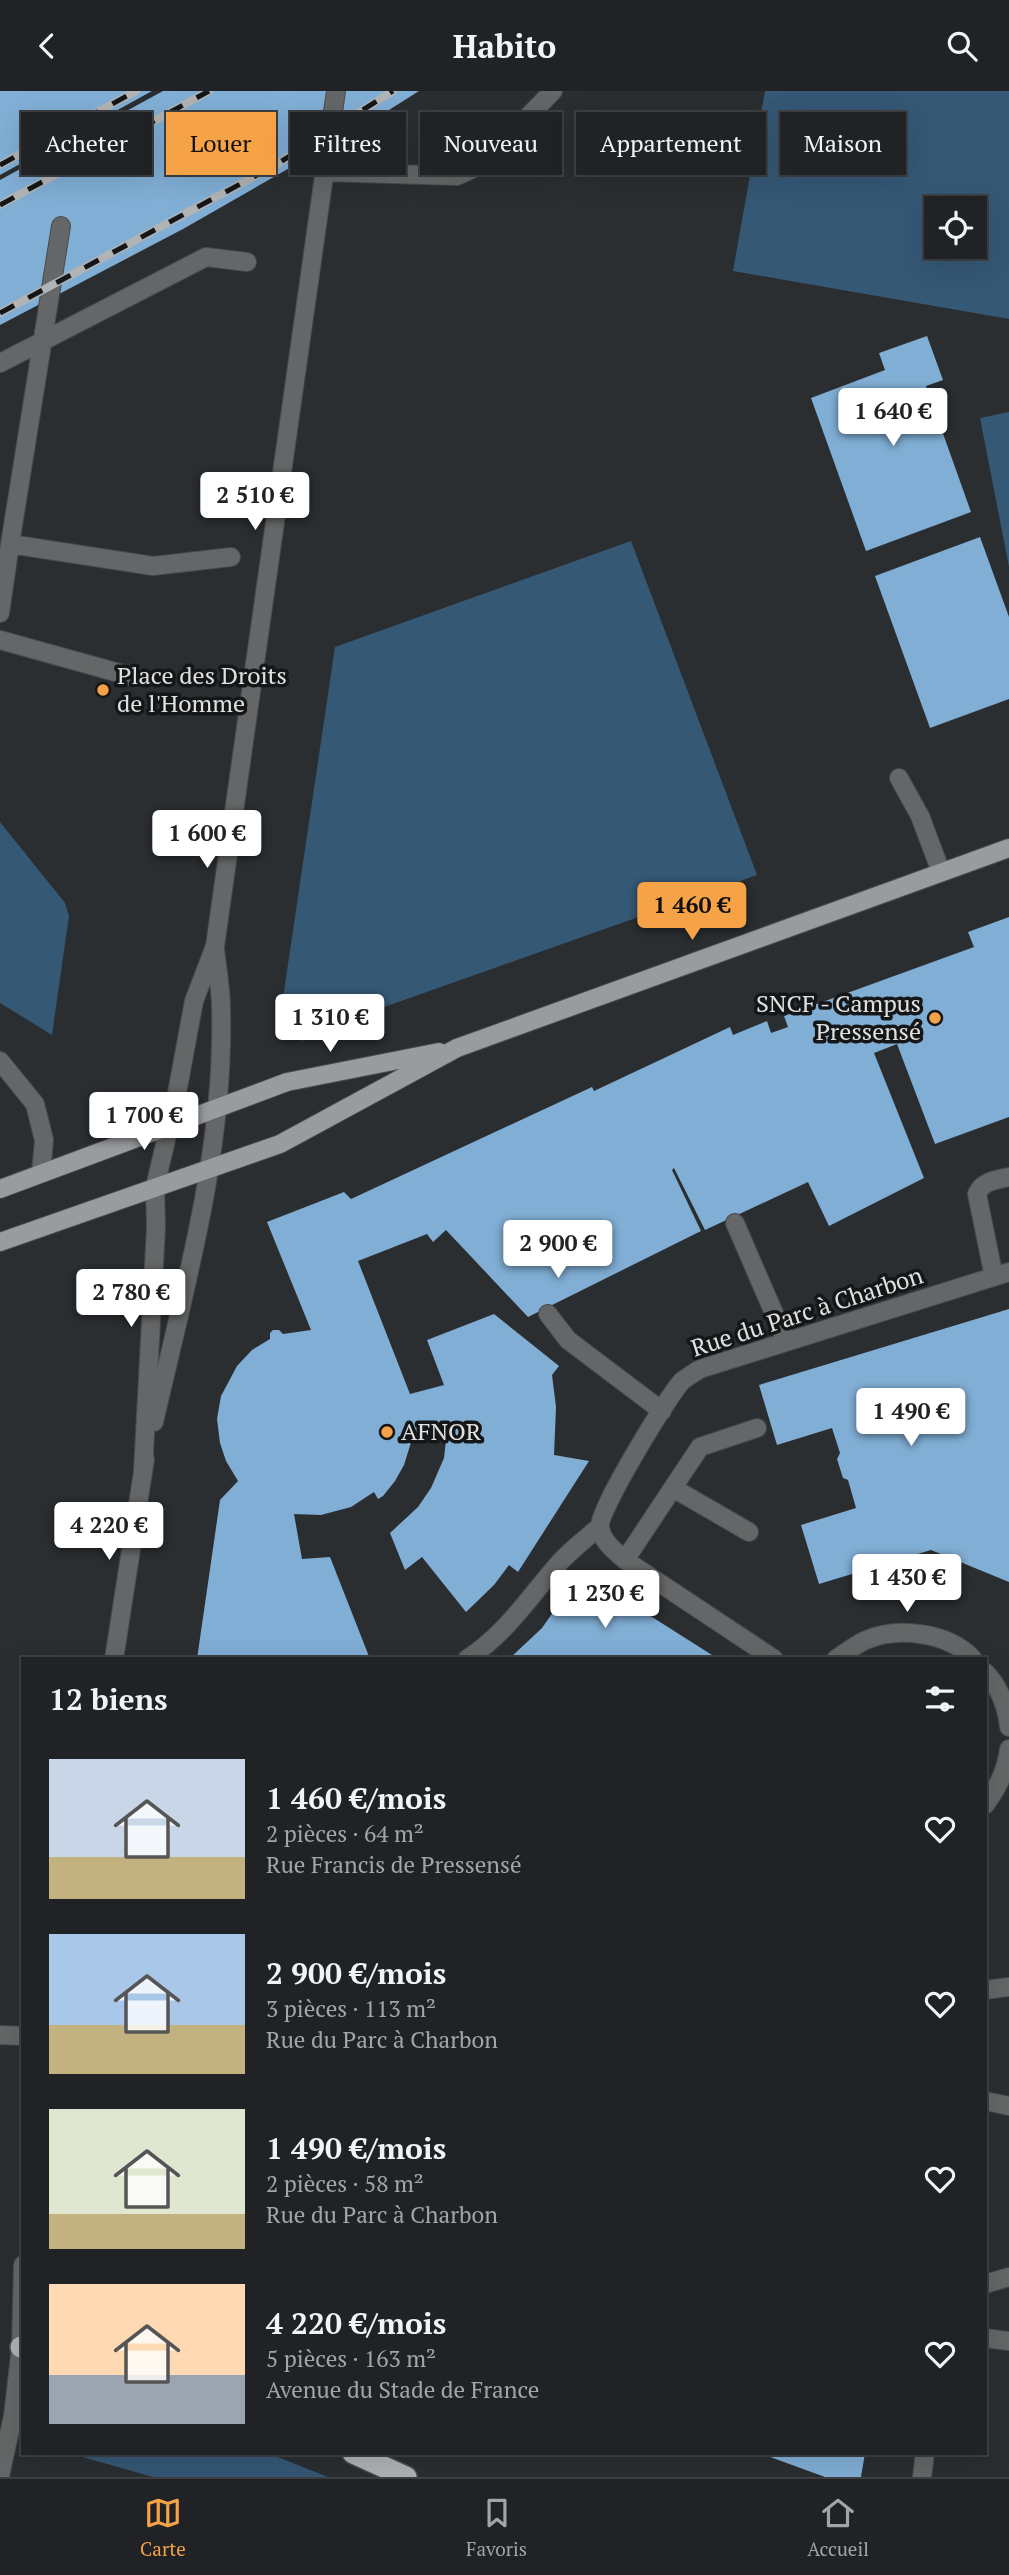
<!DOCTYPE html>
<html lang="fr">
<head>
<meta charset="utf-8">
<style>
	:root { --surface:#202225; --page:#2d2f32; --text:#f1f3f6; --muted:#a2a4a7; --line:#3d3f42; --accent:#f6a247 }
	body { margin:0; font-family:"PT Serif",serif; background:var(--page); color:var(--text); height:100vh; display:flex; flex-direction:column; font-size:26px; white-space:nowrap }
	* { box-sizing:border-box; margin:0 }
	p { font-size:23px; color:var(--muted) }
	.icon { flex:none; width:38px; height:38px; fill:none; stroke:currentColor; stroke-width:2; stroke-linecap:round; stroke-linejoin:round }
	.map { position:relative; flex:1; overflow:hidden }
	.drawer { position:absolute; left:21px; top:1566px; width:966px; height:798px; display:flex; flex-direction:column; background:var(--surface); border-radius:0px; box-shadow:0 7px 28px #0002,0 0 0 2px var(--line) }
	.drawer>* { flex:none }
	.top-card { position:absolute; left:21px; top:21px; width:968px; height:63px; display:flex; gap:14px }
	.controls { position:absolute; left:924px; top:105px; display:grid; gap:14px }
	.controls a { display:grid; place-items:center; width:63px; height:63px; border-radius:0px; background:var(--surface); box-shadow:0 7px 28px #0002,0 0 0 2px var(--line); font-size:35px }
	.price { position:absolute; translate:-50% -60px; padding:0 16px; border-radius:7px; background:#fff; color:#222; font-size:23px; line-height:46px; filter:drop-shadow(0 2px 4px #0008) }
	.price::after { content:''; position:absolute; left:50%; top:42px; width:21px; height:16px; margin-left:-10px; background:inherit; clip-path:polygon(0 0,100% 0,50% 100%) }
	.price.selected { background:var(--accent); color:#111 }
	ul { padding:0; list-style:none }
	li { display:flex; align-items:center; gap:21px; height:175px; padding:0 28px }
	li span { display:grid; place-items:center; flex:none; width:196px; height:140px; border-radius:0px; color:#555 }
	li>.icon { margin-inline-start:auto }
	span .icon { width:84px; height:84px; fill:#fffc; stroke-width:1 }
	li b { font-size:30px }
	h2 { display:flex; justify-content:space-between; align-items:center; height:84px; padding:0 28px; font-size:30px }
	.pill { padding:0 24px; border-radius:0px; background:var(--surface); box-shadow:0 7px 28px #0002,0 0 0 2px var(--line); font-size:24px; line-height:63px }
	.pill.selected { background:var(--accent); color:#111 }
	header { display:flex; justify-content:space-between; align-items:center; height:91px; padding:0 28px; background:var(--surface); font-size:32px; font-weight:600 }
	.menu { display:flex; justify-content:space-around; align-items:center; height:98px; border-top:2px solid var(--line); background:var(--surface); font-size:19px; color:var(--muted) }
	.menu a { display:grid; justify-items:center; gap:4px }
	.menu .selected { color:var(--accent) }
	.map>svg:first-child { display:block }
	.green { fill:#355875; fill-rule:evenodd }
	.building { fill:#81aed5 }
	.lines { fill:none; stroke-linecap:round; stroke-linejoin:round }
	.minor-casing { stroke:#484a4d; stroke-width:20 }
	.major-casing { stroke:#484a4d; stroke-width:20 }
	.highway-casing { stroke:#484a4d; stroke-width:24 }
	.minor { stroke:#646667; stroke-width:18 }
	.major { stroke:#999c9f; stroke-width:18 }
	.highway { stroke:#aeb2b5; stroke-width:21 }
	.rail-casing { stroke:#b1b3b5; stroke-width:8 }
	.rail { stroke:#151617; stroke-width:5; stroke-dasharray:16; stroke-linecap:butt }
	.poi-dot { fill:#f6a247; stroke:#151617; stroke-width:2.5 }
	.labels { text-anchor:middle; stroke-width:7; stroke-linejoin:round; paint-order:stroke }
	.poi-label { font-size:24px; fill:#dee0e1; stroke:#151617; text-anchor:start }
	.street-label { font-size:24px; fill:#dee0e1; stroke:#151617 }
</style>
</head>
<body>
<header><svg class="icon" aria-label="back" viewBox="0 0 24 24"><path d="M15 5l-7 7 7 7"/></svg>Habito<svg class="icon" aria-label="search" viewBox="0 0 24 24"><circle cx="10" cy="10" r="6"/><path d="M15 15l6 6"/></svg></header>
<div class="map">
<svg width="1009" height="2386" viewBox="0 0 1009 2386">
	<rect width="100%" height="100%" fill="#2b2e31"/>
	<path class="green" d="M 765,0 L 1009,0 L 1009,228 L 733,180 ZM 975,117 L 975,156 L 936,156 L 936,117 Z
		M 1009,321 L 1009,476 L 980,327 Z
		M 631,450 L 757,784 L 373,920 L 302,950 L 279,934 L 335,556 Z
		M 0,731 L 65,812 L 69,825 L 52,944 L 0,912 Z
		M 72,2363 L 270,2363 L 328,2386 L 153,2386 Z"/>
	<path class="building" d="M 0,0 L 152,0 L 0,84 Z
		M 163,0 L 419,0 L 370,31 L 183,138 L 0,234 L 0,89 Z
		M 927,245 L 943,289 L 926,295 L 971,421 L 866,460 L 811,307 L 885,279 L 879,262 Z
		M 980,446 L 1009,526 L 1009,608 L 930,637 L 875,485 Z
		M 1009,826 L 1009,1026 L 935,1053 L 897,953 L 874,962 L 924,1087 L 829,1135 L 808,1091 L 705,1139 L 674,1077 L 672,1079 L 701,1140 L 528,1226 L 446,1139 L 433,1151 L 427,1143 L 358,1170 L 410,1303 L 444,1294 L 427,1249 L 494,1223 L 559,1275 L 552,1284 L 556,1316 L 554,1364 L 589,1370 L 518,1481 L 509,1474 L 494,1494 L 466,1521 L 422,1466 L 405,1479 L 390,1442 L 418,1416 L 431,1397 L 444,1367 L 446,1349 L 413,1345 L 404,1374 L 395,1390 L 383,1405 L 378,1408 L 374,1401 L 351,1416 L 321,1424 L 294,1423 L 302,1468 L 330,1466 L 370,1568 L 197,1568 L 220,1409 L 238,1390 L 226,1370 L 220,1352 L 217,1328 L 221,1305 L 237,1275 L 252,1259 L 270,1248 L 270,1242 L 273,1239 L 279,1239 L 283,1243 L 311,1239 L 267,1131 L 344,1101 L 351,1108 L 592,996 L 594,1000 L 730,936 L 733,944 L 767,930 L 771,942 L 788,936 L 784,925 L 974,856 L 968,841 Z
		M 1009,1218 L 1009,1491 L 931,1459 L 819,1493 L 801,1434 L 856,1417 L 848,1389 L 843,1387 L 837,1368 L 840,1362 L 832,1337 L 777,1354 L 759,1294 Z
		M 581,1481 L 712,1564 L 714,1568 L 509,1568 L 542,1537 Z
		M 759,2362 L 865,2362 L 861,2386 L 825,2386 Z"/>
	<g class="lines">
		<g class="minor-casing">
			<path id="minor" d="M 325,81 L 457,85 L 481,74 L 553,0
				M 0,272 L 206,166 L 247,171
				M 10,453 L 61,135
				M 0,522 L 10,453 L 153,475 L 231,466
				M 0,549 L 137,587
				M 899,687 L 920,725 L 941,781
				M 0,970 L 35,1013 L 44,1049 L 41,1082
				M 735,1132 L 786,1250
				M 994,1186 L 977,1103 C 982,1090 996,1089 1009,1086
				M 548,1223 L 568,1249 L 662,1320
				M 154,1331 C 185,1195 225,1058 221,917 C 221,897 217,878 215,858
				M 143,1380 L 156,1136 L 155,1096 L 177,1002 L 194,910 L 215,855 L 336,0
				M 673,1397 L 749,1441
				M 625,1469 L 700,1356 L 757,1337
				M 114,1568 L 145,1368
				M 467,1568 C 506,1543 530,1505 560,1471 C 572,1458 587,1447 600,1435
				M 774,1568 L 625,1469 C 615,1460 601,1450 600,1435 C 599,1418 668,1305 682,1290 C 687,1286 694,1282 700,1278 L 1009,1181
				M 836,1568 C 845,1562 854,1555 864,1550 C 897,1535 948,1541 973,1568
				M 985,1581 C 999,1595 1007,1616 1009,1636
				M 985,1714 C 998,1696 1006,1680 1009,1658
				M 985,1899 L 1009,1896
				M 0,1944 L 23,1945
				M 985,2010 L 1009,2015
				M 985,2193 L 1009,2186
				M 985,2247 L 1009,2250
				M 0,2385 L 13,2325 L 21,2256 L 23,2174
				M 922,2386 L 925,2362"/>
		</g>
		<g class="major-casing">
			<path id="major" d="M 0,1098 L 287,991 L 439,961
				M 0,1151 L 280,1053 L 457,957 L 1009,757"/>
		</g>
		<g class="highway-casing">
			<path id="highway" d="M 21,2256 L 23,2256
				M 353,2362 L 406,2386"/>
		</g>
		<use href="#minor" class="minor"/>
		<use href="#major" class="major"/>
		<use href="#highway" class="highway"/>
		<g class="rail-casing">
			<path id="rail" d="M 0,74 L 136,0
				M 0,114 L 209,0
				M 0,222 L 274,75 L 393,0"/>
		</g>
		<use href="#rail" class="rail"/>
	</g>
	<g class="poi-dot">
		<circle cx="103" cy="599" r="7"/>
		<circle cx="935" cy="927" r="7"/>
		<circle cx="387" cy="1341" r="7"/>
	</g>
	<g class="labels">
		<g class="poi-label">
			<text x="117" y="593">Place des Droits<tspan x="117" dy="28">de l'Homme</tspan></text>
			<text x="921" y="921" text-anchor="end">SNCF - Campus<tspan x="921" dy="28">Pressensé</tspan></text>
			<text x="401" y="1349">AFNOR</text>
		</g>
		<g class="street-label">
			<text transform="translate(807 1221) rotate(-18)" y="8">Rue du Parc à Charbon</text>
		</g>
	</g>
</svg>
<div class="controls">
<a><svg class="icon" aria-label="locate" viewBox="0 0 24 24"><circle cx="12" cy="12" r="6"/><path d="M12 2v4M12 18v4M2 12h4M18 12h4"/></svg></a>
</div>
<b class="price" style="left:893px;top:357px">1 640 €</b>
<b class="price" style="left:255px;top:441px">2 510 €</b>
<b class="price" style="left:207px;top:779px">1 600 €</b>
<b class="price selected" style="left:692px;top:851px">1 460 €</b>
<b class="price" style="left:330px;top:963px">1 310 €</b>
<b class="price" style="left:144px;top:1061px">1 700 €</b>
<b class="price" style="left:558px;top:1189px">2 900 €</b>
<b class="price" style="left:131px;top:1238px">2 780 €</b>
<b class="price" style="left:911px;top:1357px">1 490 €</b>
<b class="price" style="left:109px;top:1471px">4 220 €</b>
<b class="price" style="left:907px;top:1523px">1 430 €</b>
<b class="price" style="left:605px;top:1539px">1 230 €</b>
<div class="top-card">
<a class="pill">Acheter</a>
<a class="pill selected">Louer</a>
<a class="pill">Filtres</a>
<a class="pill">Nouveau</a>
<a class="pill">Appartement</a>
<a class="pill">Maison</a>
</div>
<section class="drawer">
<h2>12 biens<svg class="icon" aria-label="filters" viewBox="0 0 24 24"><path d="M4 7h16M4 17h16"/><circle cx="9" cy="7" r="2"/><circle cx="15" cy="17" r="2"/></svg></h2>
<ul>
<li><span style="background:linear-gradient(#c9d6e8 70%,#c2b280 0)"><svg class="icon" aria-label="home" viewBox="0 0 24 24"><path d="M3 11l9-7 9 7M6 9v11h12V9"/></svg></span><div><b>1 460 €/mois</b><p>2 pièces · 64 m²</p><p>Rue Francis de Pressensé</p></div><svg class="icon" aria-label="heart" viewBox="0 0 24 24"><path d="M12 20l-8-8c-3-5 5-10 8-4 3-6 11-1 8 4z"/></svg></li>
<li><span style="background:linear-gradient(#a9c7e8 65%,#c2b280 0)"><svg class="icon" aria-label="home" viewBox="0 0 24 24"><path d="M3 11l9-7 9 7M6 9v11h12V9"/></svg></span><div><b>2 900 €/mois</b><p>3 pièces · 113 m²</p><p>Rue du Parc à Charbon</p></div><svg class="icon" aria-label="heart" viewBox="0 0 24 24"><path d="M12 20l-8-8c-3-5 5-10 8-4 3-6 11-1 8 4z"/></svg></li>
<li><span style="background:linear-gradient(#dfe7d0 75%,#c2b280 0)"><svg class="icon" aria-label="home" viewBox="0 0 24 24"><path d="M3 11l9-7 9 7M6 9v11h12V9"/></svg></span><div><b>1 490 €/mois</b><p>2 pièces · 58 m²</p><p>Rue du Parc à Charbon</p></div><svg class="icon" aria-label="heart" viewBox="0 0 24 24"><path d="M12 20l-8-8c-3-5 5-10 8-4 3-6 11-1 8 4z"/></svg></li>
<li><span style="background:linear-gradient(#ffd9b3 65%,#9aa5b1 0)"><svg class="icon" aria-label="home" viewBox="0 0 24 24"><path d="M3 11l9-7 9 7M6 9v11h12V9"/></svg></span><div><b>4 220 €/mois</b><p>5 pièces · 163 m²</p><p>Avenue du Stade de France</p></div><svg class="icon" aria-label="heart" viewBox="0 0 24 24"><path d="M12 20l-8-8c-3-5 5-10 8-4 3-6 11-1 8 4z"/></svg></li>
</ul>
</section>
</div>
<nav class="menu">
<a class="selected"><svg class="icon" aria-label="map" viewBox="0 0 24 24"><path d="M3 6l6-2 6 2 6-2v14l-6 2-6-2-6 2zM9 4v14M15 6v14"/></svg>Carte</a>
<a><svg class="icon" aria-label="saved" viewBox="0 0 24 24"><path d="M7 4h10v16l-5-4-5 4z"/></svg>Favoris</a>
<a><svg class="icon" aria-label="home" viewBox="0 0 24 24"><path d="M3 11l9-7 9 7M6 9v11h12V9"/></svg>Accueil</a>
</nav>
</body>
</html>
